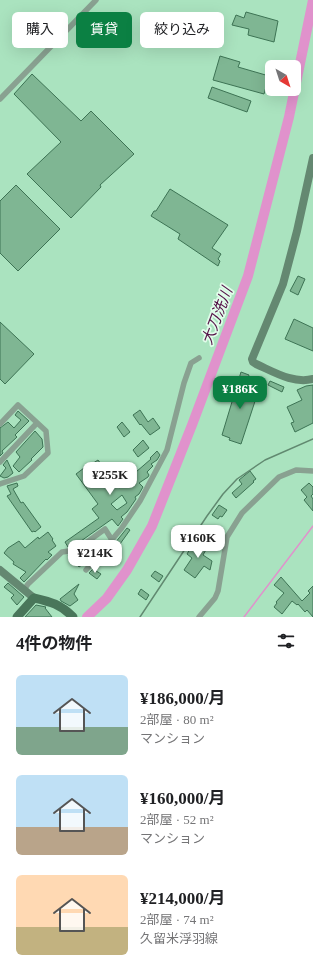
<!DOCTYPE html>
<html lang="ja">
<head>
<meta charset="utf-8">
<style>
	:root { --surface:#fff; --page:#f6f6f6; --text:#202124; --muted:#757577; --accent:#0b8043 }
	body { margin:0; font-family:"Times New Roman","Noto Sans JP",serif; background:var(--page); color:var(--text); height:100vh; display:flex; flex-direction:column; font-size:15px; white-space:nowrap }
	* { box-sizing:border-box; margin:0 }
	p { font-size:13px; color:var(--muted) }
	.icon { flex:none; width:22px; height:22px; fill:none; stroke:currentColor; stroke-width:2; stroke-linecap:round; stroke-linejoin:round }
	.map { position:relative; height:617px; overflow:hidden }
	.panel { display:flex; flex-direction:column; background:var(--surface); flex:1 }
	.panel>* { flex:none }
	.banner { position:absolute; left:12px; top:12px; width:289px; height:36px; display:flex; gap:8px }
	.needle { width:26px; rotate:141deg }
	.controls { position:absolute; left:265px; top:60px; display:grid; gap:8px }
	.controls a { display:grid; place-items:center; width:36px; height:36px; border-radius:6px; background:var(--surface); box-shadow:0 4px 16px #0002; font-size:20px }
	.price { position:absolute; translate:-50% -34px; padding:0 9px; border-radius:8px; background:#fff; color:#222; font-size:13px; line-height:26px; filter:drop-shadow(0 1px 2px #0008) }
	.price::after { content:''; position:absolute; left:50%; top:24px; width:12px; height:9px; margin-left:-6px; background:inherit; clip-path:polygon(0 0,100% 0,50% 100%) }
	.price.active { background:var(--accent); color:#fff }
	ul { padding:0; list-style:none }
	li { display:flex; align-items:center; gap:12px; height:100px; padding:0 16px }
	li span { display:grid; place-items:center; flex:none; width:112px; height:80px; border-radius:6px; color:#555 }
	li>.icon { margin-inline-start:auto }
	span .icon { width:48px; height:48px; fill:#fffc; stroke-width:1 }
	li b { font-size:17px }
	h2 { display:flex; justify-content:space-between; align-items:center; height:48px; padding:0 16px; font-size:17px }
	.pill { padding:0 14px; border-radius:6px; background:var(--surface); box-shadow:0 4px 16px #0002; font-size:14px; line-height:36px }
	.pill.active { background:var(--accent); color:#fff }
	.map>svg:first-child { display:block }
	.lines { fill:none; stroke-linecap:round; stroke-linejoin:round }
	.stream { stroke:#e092cc; stroke-width:1.5 }
	.river { stroke:#e092cc; stroke-width:10 }
	.building { fill:#7fb693; stroke:#3d7354; fill-rule:evenodd }
	.street { stroke:#89a191; stroke-width:5.5 }
	.secondary { stroke:#648871; stroke-width:8 }
	.primary { stroke:#49765a; stroke-width:9 }
	.rail { stroke:#618970; stroke-width:1.5 }
	.labels { text-anchor:middle; stroke-width:3.5; stroke-linejoin:round; paint-order:stroke }
	.water-label { font-size:15px; font-style:italic; fill:#530e46; stroke:#e1fdea }
</style>
</head>
<body>
<div class="map">
<svg width="313" height="617" viewBox="0 0 313 617">
	<rect width="100%" height="100%" fill="#aae3bf"/>
	<g class="lines">
		<path class="stream" d="M 244,617 L 313,526"/>
		<path class="river" d="M 87,617 L 107,598 L 127,570 L 152,526 L 192,425 L 248,276 L 289,117 L 313,0"/>
	</g>
	<path class="building" d="M 246,12 L 278,21 L 274,42 L 248,35 L 249,29 L 232,25 L 236,15 L 244,18 Z
		M 220,56 L 240,62 L 238,67 L 269,76 L 264,94 L 213,80 Z
		M 32,74 L 81,121 L 91,111 L 134,154 L 100,185 L 101,187 L 71,218 L 27,174 L 61,142 L 14,94 Z
		M 212,87 L 251,101 L 247,112 L 208,98 Z
		M 16,185 L 60,229 L 18,271 L 0,253 L 0,201 Z
		M 170,189 L 228,225 L 212,248 L 221,254 L 218,259 L 220,261 L 218,266 L 178,239 L 180,234 L 151,216 L 154,211 L 156,211 Z
		M 298,276 L 305,279 L 298,295 L 290,291 Z
		M 294,319 L 313,328 L 313,351 L 285,339 Z
		M 0,322 L 34,354 L 5,384 L 0,379 Z
		M 241,372 L 249,375 L 246,385 L 259,389 L 241,444 L 229,440 L 230,438 L 222,435 Z
		M 270,381 L 284,387 L 282,392 L 268,385 Z
		M 313,385 L 313,423 L 295,432 L 291,423 L 294,422 L 287,407 L 302,400 L 297,390 L 306,386 Z
		M 140,410 L 148,422 L 153,418 L 160,428 L 150,435 L 141,424 L 140,425 L 133,415 Z
		M 18,411 L 29,421 L 15,435 L 17,437 L 2,451 L 3,453 L 0,456 L 0,428 L 8,422 L 14,428 L 21,420 L 15,415 Z
		M 122,422 L 130,432 L 124,437 L 117,427 Z
		M 35,431 L 42,439 L 43,447 L 31,459 L 32,460 L 19,472 L 13,466 L 20,457 L 16,452 Z
		M 143,440 L 149,448 L 138,457 L 133,450 Z
		M 157,451 L 160,455 L 157,460 L 151,464 L 153,466 L 147,472 L 149,475 L 148,477 L 139,483 L 143,487 L 139,494 L 135,497 L 136,499 L 127,512 L 121,517 L 123,519 L 118,526 L 112,519 L 74,546 L 68,547 L 65,542 L 99,518 L 92,509 L 98,504 L 76,474 L 84,468 L 84,469 L 98,460 L 119,488 L 130,480 L 129,478 L 151,459 L 150,458 ZM 122,495 L 127,503 L 117,510 L 111,504 Z
		M 7,460 L 13,473 L 8,477 L 4,478 L 0,476 L 6,468 L 3,465 Z
		M 250,471 L 256,479 L 253,481 L 254,482 L 236,498 L 232,493 L 242,484 L 239,480 Z
		M 17,483 L 18,486 L 13,489 L 21,503 L 23,502 L 41,527 L 35,532 L 34,531 L 32,532 L 7,496 L 11,494 L 7,486 Z
		M 309,483 L 313,487 L 313,494 L 311,496 L 313,499 L 313,511 L 304,500 L 307,497 L 301,490 Z
		M 219,505 L 227,510 L 222,517 L 220,516 L 218,519 L 212,515 Z
		M 127,528 L 130,530 L 115,551 L 111,548 Z
		M 48,532 L 53,539 L 52,540 L 56,546 L 48,552 L 52,555 L 47,560 L 46,559 L 24,582 L 20,578 L 26,572 L 13,564 L 14,562 L 4,553 L 8,548 L 19,541 L 25,548 L 38,537 L 39,539 Z
		M 196,539 L 207,548 L 203,555 L 212,561 L 210,570 L 204,566 L 195,578 L 184,570 L 192,558 L 187,554 Z
		M 98,542 L 101,546 L 86,563 L 86,562 L 79,567 L 73,559 L 72,560 L 68,555 L 78,554 L 89,546 L 91,547 Z
		M 93,569 L 101,574 L 97,579 L 89,573 Z
		M 155,571 L 163,576 L 159,582 L 151,576 Z
		M 281,577 L 302,601 L 310,593 L 308,591 L 313,586 L 313,617 L 307,610 L 305,612 L 298,604 L 297,605 L 292,601 L 282,614 L 274,607 L 277,603 L 276,602 L 284,593 L 274,585 Z
		M 8,583 L 24,597 L 17,605 L 11,598 L 14,595 L 4,587 Z
		M 79,584 L 74,594 L 78,600 L 70,606 L 61,601 L 60,599 Z
		M 141,589 L 149,595 L 146,600 L 138,594 Z
		M 36,605 L 46,607 L 45,608 L 52,617 L 25,617 Z"/>
	<g class="lines">
		<path class="street" d="M 0,99 L 96,0
			M 0,424 L 18,405 L 46,431 L 48,453 L 24,476 L 0,484
			M 0,462 L 37,423
			M 86,570 L 121,529 L 140,501 L 167,450 L 184,383 L 191,363 L 199,358
			M 24,590 L 28,584 L 62,552 L 76,550 L 105,529 L 112,540
			M 199,617 L 215,598 L 218,591 L 227,537 L 242,513 L 279,477 L 296,470 L 313,471"/>
		<path class="secondary" d="M 313,158 L 297,231 L 283,284 L 252,359 L 253,362 L 256,364 C 274,372 293,384 313,379
			M 0,570 L 34,598"/>
		<path class="primary" d="M 17,617 L 34,598 C 51,602 60,604 73,617"/>
		<path class="rail" d="M 140,617 L 207,516 L 223,494 L 237,479 L 265,460 L 313,439"/>
	</g>
	<g class="labels">
		<g class="water-label">
			<text transform="translate(217 316) rotate(-69)" y="5">大刀洗川</text>
		</g>
	</g>
</svg>
<div class="controls">
<a><svg class="needle" viewBox="-14 -14 28 28"><path d="M0-13l5 13h-10z" fill="#e53935"/><path d="M0 13l5-13h-10z" fill="#757577"/></svg></a>
</div>
<b class="price active" style="left:240px;top:410px">¥186K</b>
<b class="price" style="left:110px;top:496px">¥255K</b>
<b class="price" style="left:198px;top:559px">¥160K</b>
<b class="price" style="left:95px;top:574px">¥214K</b>
<div class="banner">
<a class="pill">購入</a>
<a class="pill active">賃貸</a>
<a class="pill">絞り込み</a>
</div>
</div>
<section class="panel">
<h2>4件の物件<svg class="icon" aria-label="filters" viewBox="0 0 24 24"><path d="M4 7h16M4 17h16"/><circle cx="9" cy="7" r="2"/><circle cx="15" cy="17" r="2"/></svg></h2>
<ul>
<li><span style="background:linear-gradient(#bfe0f5 65%,#7fa58c 0)"><svg class="icon" aria-label="home" viewBox="0 0 24 24"><path d="M3 11l9-7 9 7M6 9v11h12V9"/></svg></span><div><b>¥186,000/月</b><p>2部屋 · 80 m²</p><p>マンション</p></div></li>
<li><span style="background:linear-gradient(#bfe0f5 65%,#b9a48a 0)"><svg class="icon" aria-label="home" viewBox="0 0 24 24"><path d="M3 11l9-7 9 7M6 9v11h12V9"/></svg></span><div><b>¥160,000/月</b><p>2部屋 · 52 m²</p><p>マンション</p></div></li>
<li><span style="background:linear-gradient(#ffd9b3 65%,#c2b280 0)"><svg class="icon" aria-label="home" viewBox="0 0 24 24"><path d="M3 11l9-7 9 7M6 9v11h12V9"/></svg></span><div><b>¥214,000/月</b><p>2部屋 · 74 m²</p><p>久留米浮羽線</p></div></li>
</ul>
</section>
</body>
</html>
